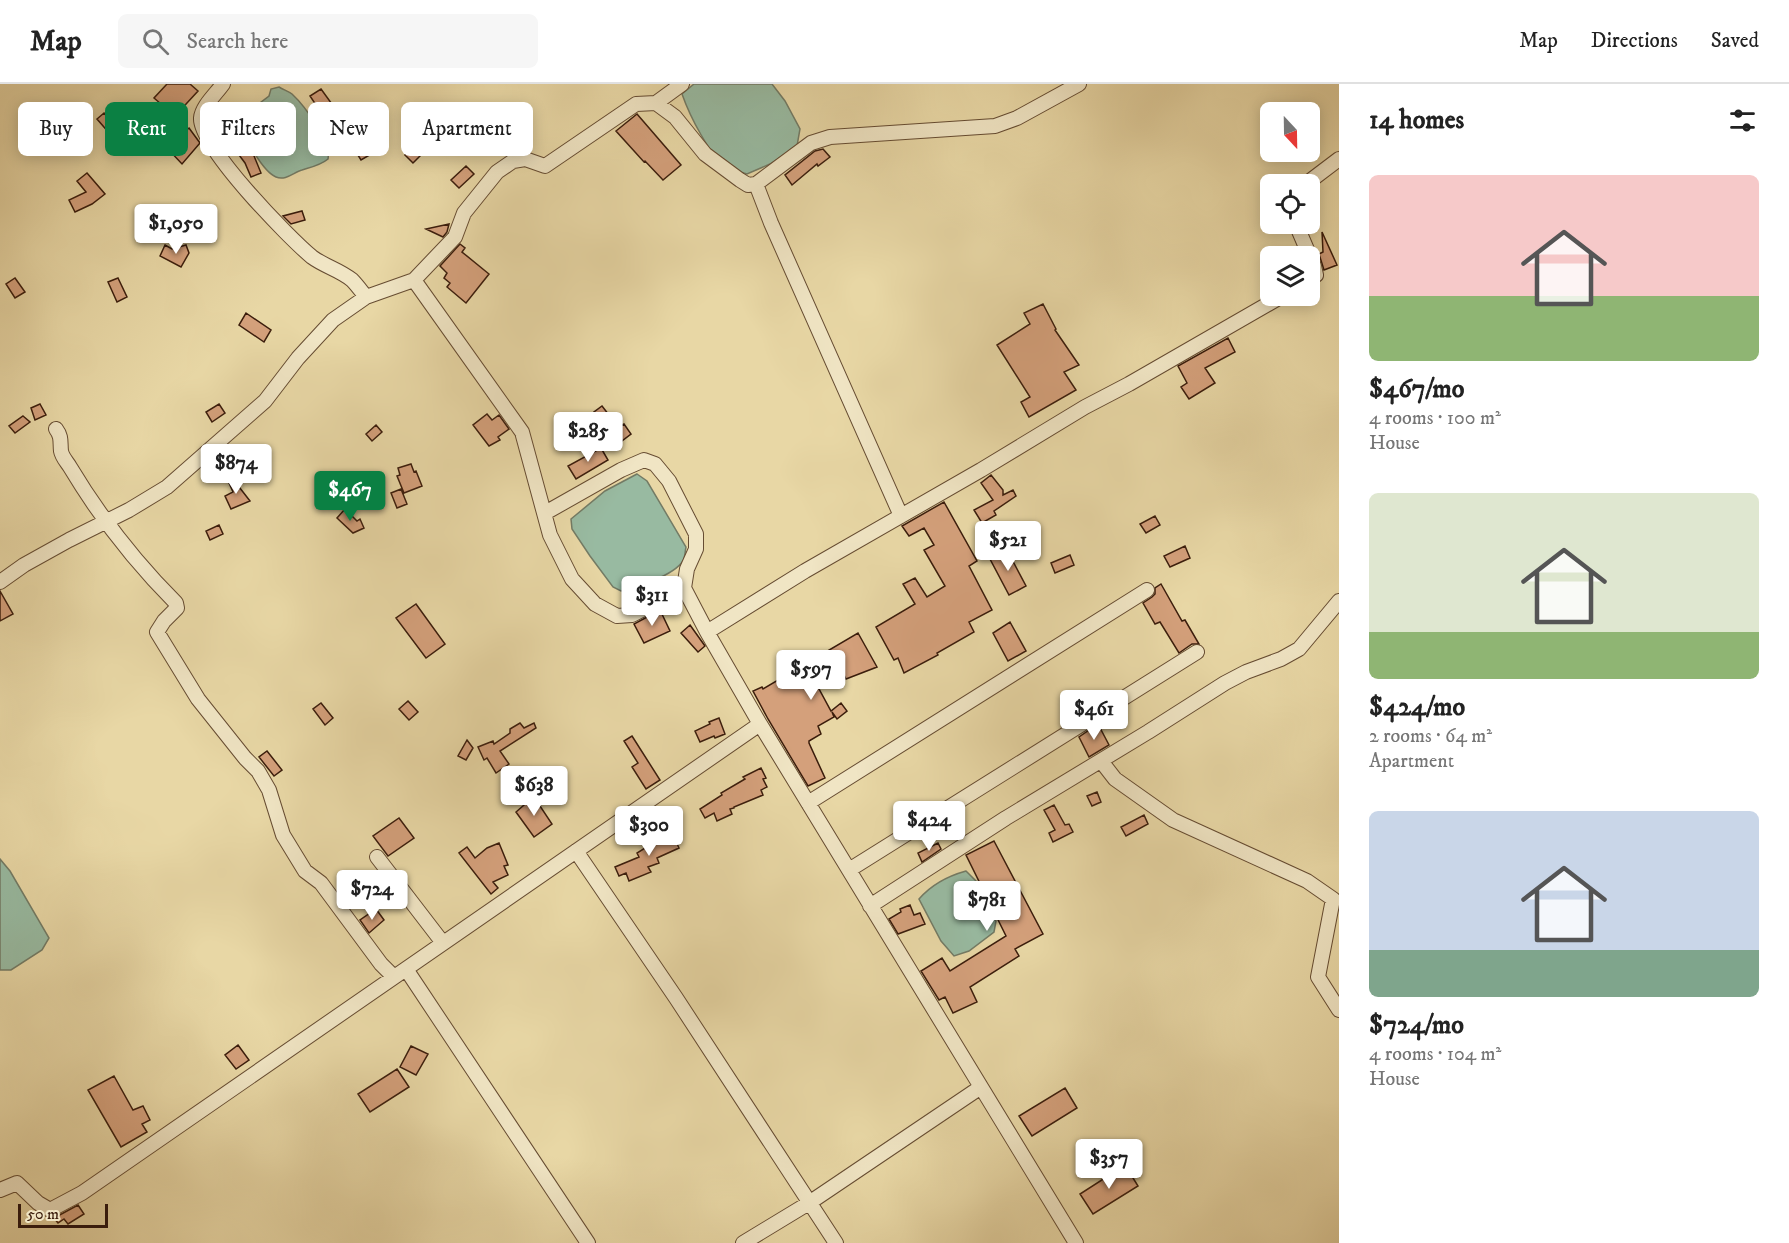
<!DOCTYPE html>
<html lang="en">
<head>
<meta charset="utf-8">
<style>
	:root { --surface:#fff; --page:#f6f6f6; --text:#222; --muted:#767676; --line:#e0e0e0; --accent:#0b8043 }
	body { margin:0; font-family:"IM FELL DW Pica",serif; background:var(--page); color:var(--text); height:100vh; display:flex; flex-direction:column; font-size:22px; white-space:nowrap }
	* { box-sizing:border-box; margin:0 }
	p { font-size:20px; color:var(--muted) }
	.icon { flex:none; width:33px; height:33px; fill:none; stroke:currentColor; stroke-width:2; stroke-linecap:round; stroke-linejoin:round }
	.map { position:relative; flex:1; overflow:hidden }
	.panel { display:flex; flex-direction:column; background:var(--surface); width:450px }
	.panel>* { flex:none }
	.banner { position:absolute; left:18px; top:18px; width:570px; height:54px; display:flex; gap:12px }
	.needle { width:39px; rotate:158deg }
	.controls { position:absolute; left:1260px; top:18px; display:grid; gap:12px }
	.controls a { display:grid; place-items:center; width:60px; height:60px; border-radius:9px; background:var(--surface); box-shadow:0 3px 15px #0003; font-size:30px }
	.scale { position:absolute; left:18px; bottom:15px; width:90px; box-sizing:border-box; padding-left:6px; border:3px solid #3b1d0c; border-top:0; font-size:16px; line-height:21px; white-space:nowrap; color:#3b1d0c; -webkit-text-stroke:4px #f0e5c4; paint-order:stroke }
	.price { position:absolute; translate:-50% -51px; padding:0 14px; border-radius:6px; background:#fff; color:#222; font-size:20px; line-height:39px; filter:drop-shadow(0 2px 3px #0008) }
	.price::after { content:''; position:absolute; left:50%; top:36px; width:18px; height:14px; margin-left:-9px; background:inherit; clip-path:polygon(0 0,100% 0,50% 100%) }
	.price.selected { background:var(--accent); color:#fff }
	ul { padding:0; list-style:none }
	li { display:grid; align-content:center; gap:12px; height:318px; padding:0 30px }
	li span { display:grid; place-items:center; height:186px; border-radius:9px; color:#555 }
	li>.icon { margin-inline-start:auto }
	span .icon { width:108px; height:108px; fill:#fffc; stroke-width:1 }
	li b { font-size:26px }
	h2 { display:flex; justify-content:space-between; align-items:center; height:72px; padding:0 30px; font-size:26px }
	.chip { padding:0 21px; border-radius:9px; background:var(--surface); box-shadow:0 3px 15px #0003; font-size:21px; line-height:54px }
	.chip.selected { background:var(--accent); color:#fff }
	header { display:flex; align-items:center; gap:36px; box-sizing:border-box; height:84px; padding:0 30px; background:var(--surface); border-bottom:2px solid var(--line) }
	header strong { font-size:28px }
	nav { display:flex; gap:33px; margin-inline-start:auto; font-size:21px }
	.search { width:420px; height:54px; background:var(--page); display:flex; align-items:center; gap:15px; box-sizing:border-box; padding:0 21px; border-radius:9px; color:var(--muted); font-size:22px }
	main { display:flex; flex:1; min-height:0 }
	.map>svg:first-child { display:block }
	.water { fill:#98baa1; stroke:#737b65; stroke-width:1.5 }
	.building { fill:#d4a07b; stroke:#3b1d0c; stroke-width:1.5 }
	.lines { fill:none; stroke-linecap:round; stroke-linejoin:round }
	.minor-casing { stroke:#664c32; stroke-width:16 }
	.minor { stroke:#f0e5c4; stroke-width:14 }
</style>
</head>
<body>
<header>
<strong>Map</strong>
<div class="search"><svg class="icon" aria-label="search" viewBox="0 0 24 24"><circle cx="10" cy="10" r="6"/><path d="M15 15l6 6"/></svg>Search here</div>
<nav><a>Map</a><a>Directions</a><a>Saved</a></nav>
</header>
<main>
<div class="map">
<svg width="1339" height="1159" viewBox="0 0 1339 1159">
	<rect width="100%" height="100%" fill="#e8d7a5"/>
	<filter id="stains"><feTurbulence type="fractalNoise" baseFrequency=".00333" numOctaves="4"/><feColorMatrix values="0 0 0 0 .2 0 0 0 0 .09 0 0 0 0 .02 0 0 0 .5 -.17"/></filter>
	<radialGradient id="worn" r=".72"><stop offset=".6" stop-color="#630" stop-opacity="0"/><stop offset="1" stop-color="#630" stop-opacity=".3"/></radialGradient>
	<path class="water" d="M 694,0 L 772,0 L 785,17 L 800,45 L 797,62 L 770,80 L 747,90 C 741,88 734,87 729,84 C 710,74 689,30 682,10 Z
		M 279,3 C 284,6 288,7 292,10 C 305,22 331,58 328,75 C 321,81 312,83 302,86 C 294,88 286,97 276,93 C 263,88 243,52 240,39 L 248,28 L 269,12 L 271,5 Z
		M 637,390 L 647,397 L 686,463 C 685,467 685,474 683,477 C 673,492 637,503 621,507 L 613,503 L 590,472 L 572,445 L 571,435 L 605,407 Z
		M 0,775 L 10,787 L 49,854 L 42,866 L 11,886 L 0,886 Z
		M 966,787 L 976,797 L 996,837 L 994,848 L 969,867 L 954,872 L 941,857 L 919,815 C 932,800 948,792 966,787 Z"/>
	<path class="building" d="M 167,0 L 190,0 L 198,7 L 175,32 L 154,14 Z
		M 321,5 L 337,27 L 324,36 L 314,22 L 316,21 L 310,12 Z
		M 104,29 L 117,45 L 110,50 L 97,35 Z
		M 637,30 L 681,81 L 663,96 L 645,77 L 644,78 L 616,47 Z
		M 435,41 L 446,53 L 426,70 L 424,68 L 413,79 L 405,71 L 426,51 L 425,50 Z
		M 189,44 L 200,59 L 182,80 L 167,64 Z
		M 227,47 L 231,47 L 238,60 L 226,65 L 220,52 Z
		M 246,59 L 252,67 L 261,89 L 251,93 L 245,79 L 236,67 Z
		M 367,61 L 373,69 L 361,76 L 356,68 Z
		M 823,65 L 830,73 L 818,82 L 817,80 L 792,101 L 785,91 L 815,67 Z
		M 466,82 L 474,90 L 459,104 L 451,96 Z
		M 87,89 L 105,110 L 92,120 L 75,128 L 69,116 L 86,108 L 77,97 Z
		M 181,123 L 200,140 L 191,150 L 172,132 Z
		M 302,127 L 305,136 L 291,140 L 283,132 Z
		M 449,140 L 447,148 L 443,153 L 426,145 Z
		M 1322,148 L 1337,181 L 1324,186 L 1319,170 L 1323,168 Z
		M 460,160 L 465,164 L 462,168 L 489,190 L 466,219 L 447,203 L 450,199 L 444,194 L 447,189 L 440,182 Z
		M 165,161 L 172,165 L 186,161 L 189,169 L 181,183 L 160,172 Z
		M 15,194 L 25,208 L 15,214 L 6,200 Z
		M 118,194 L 127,213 L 117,218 L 108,198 Z
		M 1043,220 L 1056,245 L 1055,246 L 1079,281 L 1064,288 L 1076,306 L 1029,333 L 1021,318 L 1030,313 L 997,261 L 1030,240 L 1024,229 Z
		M 246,229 L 271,246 L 264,258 L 239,241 Z
		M 1228,254 L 1235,268 L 1205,284 L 1215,299 L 1189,315 L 1181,303 L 1187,299 L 1178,282 Z
		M 40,320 L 46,331 L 35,336 L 31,324 Z
		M 219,320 L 225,329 L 212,338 L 206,328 Z
		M 602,322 L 612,335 L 616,332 L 622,341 L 624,340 L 631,350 L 618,360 L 594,328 Z
		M 487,330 L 492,336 L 499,331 L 509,345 L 498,353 L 500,356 L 489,362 L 473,341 Z
		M 23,332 L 30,338 L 15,349 L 9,342 Z
		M 376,341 L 382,348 L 372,357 L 366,350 Z
		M 601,364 L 608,376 L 576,395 L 568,382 Z
		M 411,380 L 414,388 L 416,387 L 422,402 L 404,409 L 397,392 L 400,391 L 398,384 Z
		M 229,390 L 250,417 L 231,425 L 225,412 L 233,408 L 226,392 Z
		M 991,391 L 1003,406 L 1003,411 L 1013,406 L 1016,412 L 994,427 L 996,431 L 982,439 L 974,426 L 993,416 L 981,399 Z
		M 401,405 L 407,420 L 397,424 L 391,409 Z
		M 944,418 L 977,477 L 969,482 L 992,526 L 969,538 L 974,548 L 937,569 L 938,571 L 904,589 L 898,574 L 894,576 L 876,543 L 915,520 L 903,500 L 915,494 L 927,513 L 945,502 L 924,466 L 934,461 L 924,444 L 909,452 L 902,442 Z
		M 345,425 L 357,437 L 360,435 L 364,444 L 353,449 L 337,434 Z
		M 1155,432 L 1160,441 L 1146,449 L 1140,440 Z
		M 219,441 L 223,450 L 210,456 L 206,447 Z
		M 1185,462 L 1190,474 L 1170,483 L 1164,472 Z
		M 1007,466 L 1026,502 L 1009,511 L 990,475 Z
		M 1070,471 L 1074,481 L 1055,489 L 1051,479 Z
		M 1161,500 L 1182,537 L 1185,536 L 1199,560 L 1192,560 L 1179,569 L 1160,538 L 1155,540 L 1143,519 L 1152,513 L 1155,510 L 1155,504 Z
		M 0,507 L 13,530 L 0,537 Z
		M 416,520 L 445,560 L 426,574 L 396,534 Z
		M 660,526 L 670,547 L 644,559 L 634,540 Z
		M 1010,538 L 1026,567 L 1008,577 L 993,549 Z
		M 690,541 L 705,562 L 698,568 L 681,549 Z
		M 858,549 L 877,583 L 846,595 L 843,589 L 818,603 L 831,627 L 841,619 L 847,627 L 837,635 L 832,628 L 834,633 L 818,642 L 821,650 L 809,657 L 809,659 L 825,694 L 808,702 L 768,635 L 753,607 L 762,603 L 763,605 Z
		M 408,617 L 418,628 L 409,636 L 399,625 Z
		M 321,619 L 333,634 L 325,641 L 313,625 Z
		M 719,634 L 725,650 L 715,654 L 714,652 L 700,658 L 695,647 L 710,640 L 709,638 Z
		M 520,639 L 524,644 L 534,639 L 536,644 L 500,667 L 509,680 L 496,689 L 487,674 L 484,676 L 478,663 L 493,657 L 494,660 L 510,649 L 510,645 Z
		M 1098,640 L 1109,661 L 1089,673 L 1079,653 Z
		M 632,652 L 660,696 L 646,705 L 632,683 L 638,679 L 624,657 Z
		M 467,656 L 473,664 L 466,676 L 458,672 Z
		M 267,667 L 282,686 L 274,692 L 259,673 Z
		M 761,684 L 766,694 L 763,695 L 767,703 L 761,706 L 763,711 L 734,723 L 734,724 L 730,725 L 732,730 L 717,737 L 714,729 L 705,734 L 700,725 L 722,711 L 721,709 L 745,695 L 743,693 Z
		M 1097,708 L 1101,718 L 1092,722 L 1087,712 Z
		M 534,713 L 552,740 L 534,753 L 516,728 L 524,721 L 523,718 Z
		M 1054,721 L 1065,741 L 1069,740 L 1073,748 L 1053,758 L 1049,749 L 1055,746 L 1044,726 Z
		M 1144,731 L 1148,740 L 1126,752 L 1121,743 Z
		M 399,734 L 414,754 L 388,772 L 373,752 Z
		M 671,746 L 679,764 L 657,774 L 659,779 L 648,783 L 651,788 L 629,797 L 626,789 L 619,792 L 615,783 L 639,773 L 637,769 L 658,756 L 657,753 Z
		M 994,757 L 1043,850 L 1015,865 L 1019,872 L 970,903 L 977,918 L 953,929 L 945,913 L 939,916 L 921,887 L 942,874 L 950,887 L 1006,852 L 966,771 Z
		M 499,759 L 508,781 L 504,782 L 508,791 L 493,798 L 498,804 L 491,810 L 459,769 L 467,763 L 475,774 L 487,764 Z
		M 938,759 L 941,765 L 922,778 L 918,769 Z
		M 910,821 L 914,831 L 920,829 L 925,840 L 898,850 L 889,835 L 901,828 L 900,825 Z
		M 376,825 L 384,836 L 369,849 L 360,836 Z
		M 238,961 L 249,976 L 236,985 L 225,971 Z
		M 411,962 L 428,970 L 416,991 L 400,983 Z
		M 397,985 L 409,1003 L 370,1028 L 358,1010 Z
		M 114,992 L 133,1026 L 143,1022 L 150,1036 L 142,1040 L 147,1048 L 121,1063 L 88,1006 Z
		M 1065,1004 L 1077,1024 L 1032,1052 L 1019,1032 Z
		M 1125,1081 L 1138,1102 L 1093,1130 L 1080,1110 Z
		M 78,1121 L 84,1130 L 68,1140 L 64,1135 L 58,1139 L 54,1134 Z"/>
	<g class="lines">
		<g class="minor-casing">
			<path id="minor" d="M 223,0 C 216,10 202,22 201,34 C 199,62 289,154 312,173 C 324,182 340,186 352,196 C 357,201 362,208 366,213
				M 656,19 L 682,0
				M 756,100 L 771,139 L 901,432
				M 1306,100 L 1339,75
				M 1296,140 L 1314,182 L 1316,191 L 1310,195
				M 414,196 L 522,348 L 550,451 L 572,495 L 595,520 L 617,532 L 632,531 L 684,504 L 707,548
				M 56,345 C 62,353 60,358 61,367 C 62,373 67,378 70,383 C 100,433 135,478 176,519 L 177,524 L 164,537 L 157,548 L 198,615 L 245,674 L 258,687 L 269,706 L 283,751 L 305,787 L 321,799 L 381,880 L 394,893
				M 545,429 L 621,386 L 644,376 L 655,380 L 669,397 L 696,450 L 696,465 L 687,485 L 684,504
				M 0,498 L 24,481 L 69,456 L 129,426 L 167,403 L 265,317 L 298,274 L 333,236 L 366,213 L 414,196 L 455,153 L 464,129 L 497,88 L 513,77 L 525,75 L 545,82 L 636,20 L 656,19 L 675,33 L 705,70 L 740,96 L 748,101 L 756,100 L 811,59 L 830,53 L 995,42 L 1017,34 L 1079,0
				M 760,640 L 1076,1159
				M 1101,677 L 1115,695 L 1173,736 L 1307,797 L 1333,815 L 1318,893 L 1339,926
				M 808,719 L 1147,506
				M 576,767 L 676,914 L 836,1159
				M 377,773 L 443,859
				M 849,786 L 1197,568
				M 870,822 L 1006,734 L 1148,648 L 1225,599 L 1246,588 L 1281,575 L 1299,565 L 1339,517
				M 406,885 L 588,1159
				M 0,1106 L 17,1099 L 38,1119 L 50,1126 L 82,1109 L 760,640 L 707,548 L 805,487 L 981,386 L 1085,323 L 1129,300 L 1282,212
				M 743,1159 L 809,1119 L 981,1003"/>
		</g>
		<use href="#minor" class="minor"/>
	</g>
	<rect width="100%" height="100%" filter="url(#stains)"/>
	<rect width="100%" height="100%" fill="url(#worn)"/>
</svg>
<div class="controls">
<a><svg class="needle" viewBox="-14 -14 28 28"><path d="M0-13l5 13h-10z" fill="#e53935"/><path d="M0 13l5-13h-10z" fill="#767676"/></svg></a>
<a><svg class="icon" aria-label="locate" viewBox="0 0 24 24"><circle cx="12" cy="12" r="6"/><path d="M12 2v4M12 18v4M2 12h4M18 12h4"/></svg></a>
<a><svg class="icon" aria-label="layers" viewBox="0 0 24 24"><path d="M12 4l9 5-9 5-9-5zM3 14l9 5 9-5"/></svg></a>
</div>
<div class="scale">50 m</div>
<b class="price" style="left:176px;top:171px">$1,050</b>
<b class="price" style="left:588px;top:379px">$285</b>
<b class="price" style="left:236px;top:411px">$874</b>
<b class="price selected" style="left:350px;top:438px">$467</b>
<b class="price" style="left:1008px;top:488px">$521</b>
<b class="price" style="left:652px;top:543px">$311</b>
<b class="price" style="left:811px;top:617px">$597</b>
<b class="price" style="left:1094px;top:657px">$461</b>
<b class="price" style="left:534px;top:733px">$638</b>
<b class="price" style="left:929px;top:768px">$424</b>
<b class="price" style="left:649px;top:773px">$300</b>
<b class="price" style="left:372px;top:837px">$724</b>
<b class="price" style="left:987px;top:848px">$781</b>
<b class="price" style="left:1109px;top:1106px">$357</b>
<div class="banner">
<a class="chip">Buy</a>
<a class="chip selected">Rent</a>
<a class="chip">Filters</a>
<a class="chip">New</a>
<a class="chip">Apartment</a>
</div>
</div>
<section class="panel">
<h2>14 homes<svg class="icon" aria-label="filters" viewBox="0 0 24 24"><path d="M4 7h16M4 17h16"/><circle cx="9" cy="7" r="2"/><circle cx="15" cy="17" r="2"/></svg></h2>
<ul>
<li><span style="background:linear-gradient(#f6c9c9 65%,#8fb573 0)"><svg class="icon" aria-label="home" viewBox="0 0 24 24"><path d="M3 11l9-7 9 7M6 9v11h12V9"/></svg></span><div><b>$467/mo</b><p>4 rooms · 100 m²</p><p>House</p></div></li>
<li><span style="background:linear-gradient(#dfe7d0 75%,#8fb573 0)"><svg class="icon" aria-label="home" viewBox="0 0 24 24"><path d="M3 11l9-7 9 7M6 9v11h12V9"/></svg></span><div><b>$424/mo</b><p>2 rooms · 64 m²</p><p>Apartment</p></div></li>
<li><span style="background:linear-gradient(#c9d6e8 75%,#7fa58c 0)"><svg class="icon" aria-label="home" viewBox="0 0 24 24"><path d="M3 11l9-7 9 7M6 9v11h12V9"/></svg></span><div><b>$724/mo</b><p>4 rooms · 104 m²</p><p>House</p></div></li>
</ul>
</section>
</main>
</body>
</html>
